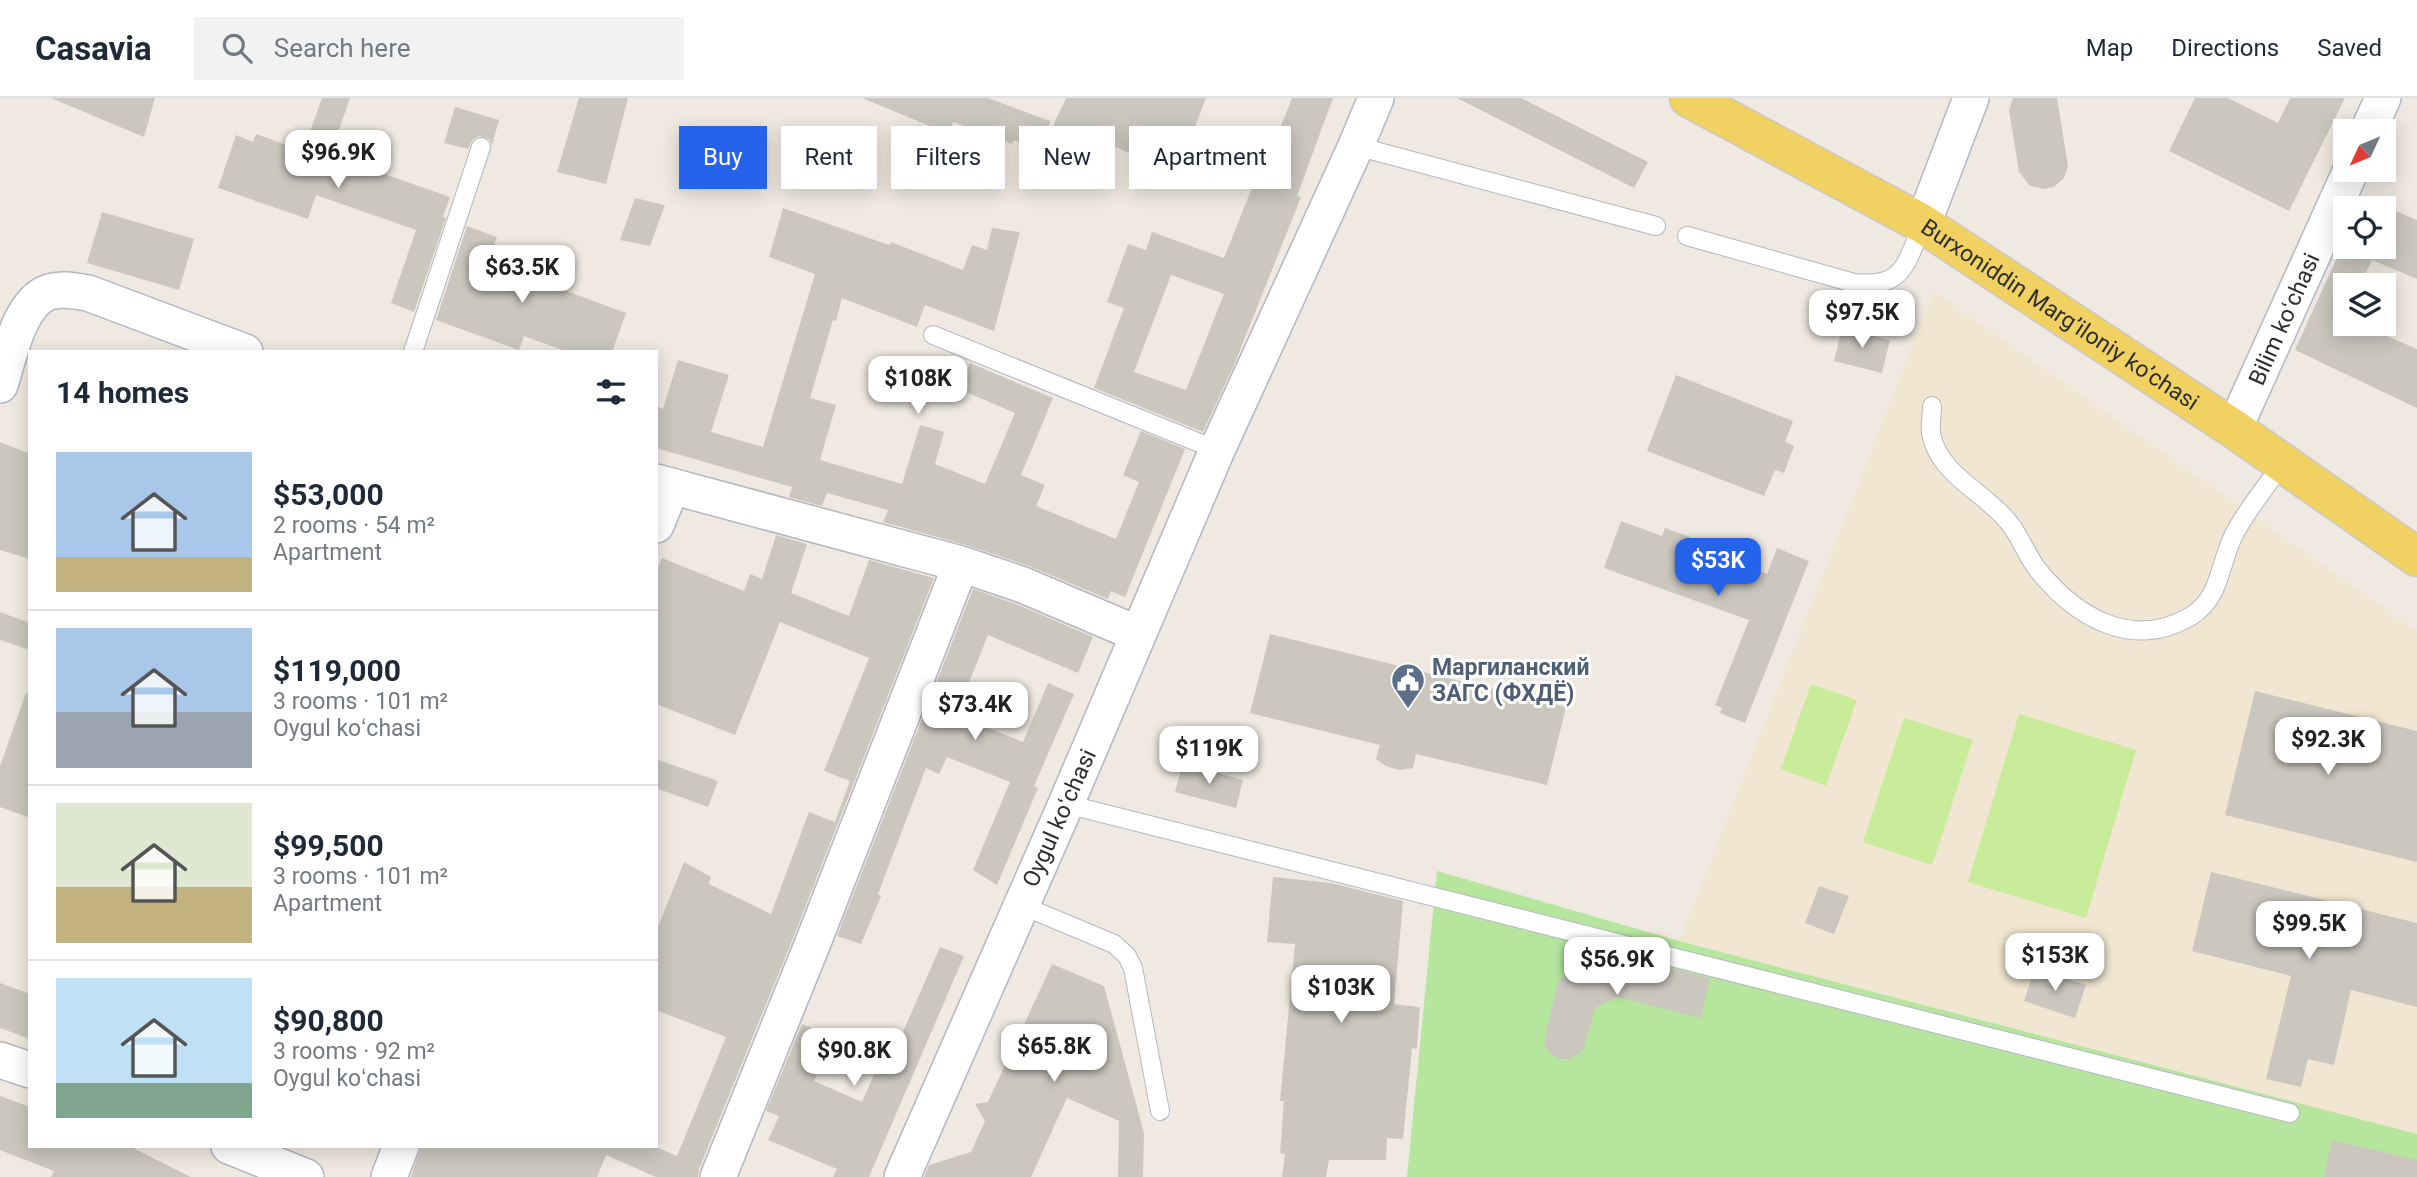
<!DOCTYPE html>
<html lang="en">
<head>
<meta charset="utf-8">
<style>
	:root { --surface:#fff; --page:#f2f2f3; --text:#1f2937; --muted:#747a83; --line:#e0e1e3; --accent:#2563eb }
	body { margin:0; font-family:Roboto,sans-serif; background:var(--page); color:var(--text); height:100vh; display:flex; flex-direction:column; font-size:26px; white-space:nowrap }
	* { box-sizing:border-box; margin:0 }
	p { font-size:23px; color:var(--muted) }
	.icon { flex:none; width:38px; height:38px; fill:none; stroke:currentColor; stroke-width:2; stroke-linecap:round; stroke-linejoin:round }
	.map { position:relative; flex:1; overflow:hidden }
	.panel { position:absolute; left:28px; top:252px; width:630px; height:798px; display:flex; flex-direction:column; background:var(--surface); border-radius:0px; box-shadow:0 4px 18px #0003 }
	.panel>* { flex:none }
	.hud { position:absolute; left:679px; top:28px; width:665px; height:63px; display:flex; gap:14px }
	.needle { width:46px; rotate:226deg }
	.controls { position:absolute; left:2333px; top:21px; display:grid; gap:14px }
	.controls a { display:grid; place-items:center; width:63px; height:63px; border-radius:0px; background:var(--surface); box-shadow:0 4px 18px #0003; font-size:35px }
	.price { position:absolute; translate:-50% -60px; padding:0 16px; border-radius:14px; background:#fff; color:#222; font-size:23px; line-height:46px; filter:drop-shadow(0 2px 4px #0008) }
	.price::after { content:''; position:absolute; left:50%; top:42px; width:21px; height:16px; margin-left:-10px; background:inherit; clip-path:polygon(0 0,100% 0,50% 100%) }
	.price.current { background:var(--accent); color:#fff }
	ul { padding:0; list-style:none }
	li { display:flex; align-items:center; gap:21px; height:175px; padding:0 28px }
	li+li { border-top:2px solid var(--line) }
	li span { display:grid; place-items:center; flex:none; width:196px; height:140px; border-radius:0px; color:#555 }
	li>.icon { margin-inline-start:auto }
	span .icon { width:84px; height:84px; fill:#fffc; stroke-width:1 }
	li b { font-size:30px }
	h2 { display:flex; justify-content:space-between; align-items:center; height:84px; padding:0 28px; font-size:30px }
	.chip { padding:0 24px; border-radius:0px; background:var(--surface); box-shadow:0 4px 18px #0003; font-size:24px; line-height:63px }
	.chip.current { background:var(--accent); color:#fff }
	header { display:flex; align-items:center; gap:42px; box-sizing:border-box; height:98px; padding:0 35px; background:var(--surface); border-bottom:2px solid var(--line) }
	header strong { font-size:33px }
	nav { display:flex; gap:38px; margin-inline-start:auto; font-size:24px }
	.search { width:490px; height:63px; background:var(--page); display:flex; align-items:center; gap:18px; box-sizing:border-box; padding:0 24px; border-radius:0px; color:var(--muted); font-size:26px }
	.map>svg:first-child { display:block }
	.education { fill:#f0e6d1 }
	.green { fill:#b6e59e }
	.pitch { fill:#c9ec9a }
	.building { fill:#cbc7bf; fill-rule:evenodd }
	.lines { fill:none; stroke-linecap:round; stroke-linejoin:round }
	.lane-casing { stroke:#b4b7c1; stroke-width:20 }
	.street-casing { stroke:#b4b7c1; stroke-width:38 }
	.primary-casing { stroke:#c9c9c9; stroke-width:41 }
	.lane { stroke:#fff; stroke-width:18 }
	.street { stroke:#fff; stroke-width:35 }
	.primary { stroke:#f2d163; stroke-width:38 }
	.labels { text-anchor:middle; stroke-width:6; stroke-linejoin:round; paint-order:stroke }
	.street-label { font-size:23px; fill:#2e2e2e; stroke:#fff }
	.service-label { font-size:23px; font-weight:bold; fill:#4e5e75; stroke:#fff; text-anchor:start }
</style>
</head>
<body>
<header>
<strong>Casavia</strong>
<div class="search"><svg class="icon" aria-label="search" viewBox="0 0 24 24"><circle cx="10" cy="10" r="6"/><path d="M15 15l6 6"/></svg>Search here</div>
<nav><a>Map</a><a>Directions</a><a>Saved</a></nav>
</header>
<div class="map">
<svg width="2417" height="1079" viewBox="0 0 2417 1079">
	<rect width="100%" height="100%" fill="#efe9e1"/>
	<path class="education" d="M 1934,193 L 2417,533 L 2417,1036 L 1679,843 Z"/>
	<path class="green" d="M 1437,773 L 1679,843 L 2417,1036 L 2417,1079 L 1407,1079 Z"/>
	<path class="pitch" d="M 1811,586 L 1857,602 L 1826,688 L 1781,671 Z
		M 2019,616 L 2136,652 L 2086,820 L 1968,784 Z
		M 1904,620 L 1973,642 L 1932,767 L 1863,744 Z"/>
	<path class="building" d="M 51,0 L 155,0 L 144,39 Z
		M 322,0 L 350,0 L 330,57 L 450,99 L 443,119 L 446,120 L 414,214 L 391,205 L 416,132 L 316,97 L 308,121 L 218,90 L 236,37 L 253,44 L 256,36 L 303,53 Z
		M 579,0 L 628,0 L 606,86 L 557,74 Z
		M 862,0 L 988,0 L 1050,23 L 1044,53 L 1014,42 L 1012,46 L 953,24 L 949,36 Z
		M 1066,0 L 1206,0 L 1193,34 L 1268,61 L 1292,0 L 1333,0 L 1297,98 L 1301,99 L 1234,267 L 1203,334 L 1094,290 L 1124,210 L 1107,204 L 1128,146 L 1146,152 L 1152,134 L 1224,160 L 1253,87 L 1180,60 L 1175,74 L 1101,43 L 1098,50 L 1052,30 ZM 1171,177 L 1224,196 L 1186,292 L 1134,274 Z
		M 1457,0 L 1521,0 L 1648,64 L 1634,90 Z
		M 2013,0 L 2057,0 L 2068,68 L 2064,80 L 2054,89 L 2044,91 L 2030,88 L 2019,74 L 2009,12 Z
		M 2195,0 L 2228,0 L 2278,25 L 2290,0 L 2345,0 L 2289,113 L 2169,53 Z
		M 455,9 L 499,22 L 492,47 L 489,41 L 479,38 L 473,41 L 468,51 L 444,45 Z
		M 635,100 L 665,107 L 650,148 L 620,142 Z
		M 2364,100 L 2417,122 L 2417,181 L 2372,162 L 2360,187 L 2345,187 L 2345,226 L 2359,226 L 2417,251 L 2417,310 L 2295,252 L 2345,142 L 2345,149 L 2384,149 L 2384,110 L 2359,110 Z
		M 783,110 L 889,147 L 891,144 L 963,172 L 972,147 L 987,152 L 992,130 L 1020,134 L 994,233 L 925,207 L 917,229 L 842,200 L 836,223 L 833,222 L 810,300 L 836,307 L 820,362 L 902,386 L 920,327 L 944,334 L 935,366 L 985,386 L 1015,315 L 959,291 L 970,265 L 1053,300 L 1021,377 L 1045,387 L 1036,408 L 1116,441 L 1139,384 L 1123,377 L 1141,333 L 1185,351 L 1125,499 L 1111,493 L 1108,501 L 1029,468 L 966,447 L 883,424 L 888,412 L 827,395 L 822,408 L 789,399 L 792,389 L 656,350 L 656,308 L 663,311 L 678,262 L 729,277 L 711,334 L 763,349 L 815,176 L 769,159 Z
		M 102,114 L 194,141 L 179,192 L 87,165 Z
		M 467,128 L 497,139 L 488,164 L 626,215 L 612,254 L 568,254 L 524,238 L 519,252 L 436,222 Z
		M 1842,230 L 1890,242 L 1882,275 L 1834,263 Z
		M 1676,277 L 1793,323 L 1785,344 L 1794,348 L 1784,375 L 1775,372 L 1764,398 L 1647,353 Z
		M 0,344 L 30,356 L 30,461 L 0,452 Z
		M 1621,423 L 1662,438 L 1665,430 L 1690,439 L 1688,447 L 1767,476 L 1777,450 L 1809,463 L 1745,625 L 1720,615 L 1722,610 L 1715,607 L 1749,522 L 1604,470 Z
		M 776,437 L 807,446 L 791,495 L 849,518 L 869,462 L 934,480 L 795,835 L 699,1071 L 698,1079 L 656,1079 L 606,1057 L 597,1079 L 411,1079 L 421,1048 L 654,1048 L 677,1058 L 726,939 L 656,912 L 656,834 L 684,764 L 711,779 L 709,786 L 771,816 L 809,714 L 835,724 L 850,683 L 824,673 L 869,560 L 780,524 L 735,637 L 656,606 L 656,475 L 662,460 L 744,493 L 750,476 L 762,481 Z
		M 973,491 L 1016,506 L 1093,539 L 1078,575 L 988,537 L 956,617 L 1023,644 L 1048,585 L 1074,596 L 1034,688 L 1038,690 L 997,787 L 973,772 L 1010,684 L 947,659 L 939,676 L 926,670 L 878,796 L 881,798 L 861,846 L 837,838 Z
		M 0,514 L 30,525 L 30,552 L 0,542 Z
		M 1270,536 L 1566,609 L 1547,687 L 1416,656 L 1413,670 L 1399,672 L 1386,668 L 1376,661 L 1380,647 L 1250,615 Z
		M 2255,593 L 2417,633 L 2417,764 L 2225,717 Z
		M 26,595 L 30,596 L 30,720 L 0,709 L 0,668 Z
		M 656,661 L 718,683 L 708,709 L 656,690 Z
		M 1183,665 L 1243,682 L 1236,710 L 1175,694 Z
		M 2211,774 L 2417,825 L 2417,909 L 2351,892 L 2334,967 L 2308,961 L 2301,989 L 2266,981 L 2291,878 L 2192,853 Z
		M 1273,779 L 1331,785 L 1403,803 L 1394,906 L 1420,909 L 1417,951 L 1412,950 L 1403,1041 L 1387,1040 L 1386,1062 L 1329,1062 L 1326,1079 L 1282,1079 L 1285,1056 L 1280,1055 L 1284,1003 L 1280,1003 L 1295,846 L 1267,844 Z
		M 1819,788 L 1849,798 L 1834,836 L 1805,825 Z
		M 940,849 L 964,858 L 869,1079 L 833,1079 L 837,1071 L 768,1042 L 779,1018 L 766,1013 L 802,926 L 832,938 L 814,983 L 862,1004 L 884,953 L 893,957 Z
		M 1606,854 L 1710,880 L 1701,920 L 1617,899 L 1595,910 L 1584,950 L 1580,955 L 1570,961 L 1560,961 L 1549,955 L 1544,945 L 1558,882 Z
		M 1052,866 L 1104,888 L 1144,1035 L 1143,1079 L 1118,1079 L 1119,1023 L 1067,1000 L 1031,1079 L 924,1079 L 929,1067 L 971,1054 L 985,1023 L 975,1006 L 988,1004 Z
		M 2035,870 L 2086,887 L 2075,920 L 2024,903 Z
		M 0,885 L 30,896 L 30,941 L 0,930 Z
		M 0,998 L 30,1009 L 30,1048 L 129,1048 L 191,1079 L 51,1079 L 54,1073 L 0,1052 Z
		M 2332,1042 L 2417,1062 L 2417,1079 L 2324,1079 Z"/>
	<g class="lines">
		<g class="lane-casing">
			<path id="lane" d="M 1356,48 L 1656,128
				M 1687,138 L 1854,185 C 1905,190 1905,166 1923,126
				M 933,237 L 1217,352
				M 413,254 L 481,49
				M 1932,308 C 1932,317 1930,327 1931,335 C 1938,377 1987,395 2010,426 C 2021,440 2027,458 2038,472 C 2076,519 2132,553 2191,518 C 2223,499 2219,460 2237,431 C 2250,408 2267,387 2283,365
				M 1066,706 L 2290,1015
				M 1021,807 L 1114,846 L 1127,858 L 1133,870 L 1160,1013"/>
		</g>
		<g class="street-casing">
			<path id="street" d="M 2368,33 L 2383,0
				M 1923,126 L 1971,0
				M 0,287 C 9,259 19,204 49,194 C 62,190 75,193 88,195 L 245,254
				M 2234,331 L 2351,72
				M 656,384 L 961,466 L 1023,487 L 1138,536
				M 656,427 L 672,388
				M 0,962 L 30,972
				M 229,1048 L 306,1079
				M 389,1079 L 401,1048
				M 718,1079 L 814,842 L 961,466
				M 902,1079 L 1066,706 L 1217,352 L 1356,48 L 1376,0"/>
		</g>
		<g class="primary-casing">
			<g id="primary">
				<path id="s1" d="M 1689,0 L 1923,126 L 2234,331 L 2417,459"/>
			</g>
		</g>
		<use href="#lane" class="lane"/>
		<use href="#street" class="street"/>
		<use href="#primary" class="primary"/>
	</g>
	<defs>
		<g id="civic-pin" transform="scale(1.75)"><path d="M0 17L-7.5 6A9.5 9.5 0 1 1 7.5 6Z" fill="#5c6f8a" stroke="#fff"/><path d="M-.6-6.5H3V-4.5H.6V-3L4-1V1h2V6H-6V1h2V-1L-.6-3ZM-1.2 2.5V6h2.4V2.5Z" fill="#fff"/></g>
	</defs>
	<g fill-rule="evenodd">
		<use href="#civic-pin" x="1408" y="582"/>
	</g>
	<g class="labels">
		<g class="street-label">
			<text dy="8" stroke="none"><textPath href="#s1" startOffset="430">Burxoniddin Marg’iloniy ko’chasi</textPath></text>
			<text transform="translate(2284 221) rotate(-66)" y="8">Bilim koʻchasi</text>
			<text transform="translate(1059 720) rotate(-66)" y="8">Oygul koʻchasi</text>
		</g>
		<g class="service-label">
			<text x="1432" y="577">Маргиланский<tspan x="1432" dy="26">ЗАГС (ФХДЁ)</tspan></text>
		</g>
	</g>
</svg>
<div class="controls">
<a><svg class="needle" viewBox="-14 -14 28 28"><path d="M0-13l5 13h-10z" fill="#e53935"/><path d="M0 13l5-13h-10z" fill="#747a83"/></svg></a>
<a><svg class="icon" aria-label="locate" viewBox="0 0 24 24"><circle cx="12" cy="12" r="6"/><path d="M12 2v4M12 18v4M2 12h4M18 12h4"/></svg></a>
<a><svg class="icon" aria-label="layers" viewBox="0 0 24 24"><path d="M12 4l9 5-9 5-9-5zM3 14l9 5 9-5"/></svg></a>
</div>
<b class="price" style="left:338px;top:92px">$96.9K</b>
<b class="price" style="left:522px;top:207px">$63.5K</b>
<b class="price" style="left:1862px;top:252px">$97.5K</b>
<b class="price" style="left:918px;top:318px">$108K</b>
<b class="price current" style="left:1718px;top:500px">$53K</b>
<b class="price" style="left:975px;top:644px">$73.4K</b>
<b class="price" style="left:2328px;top:679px">$92.3K</b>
<b class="price" style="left:1209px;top:688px">$119K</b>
<b class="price" style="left:2309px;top:863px">$99.5K</b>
<b class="price" style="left:2055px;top:895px">$153K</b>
<b class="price" style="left:1617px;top:899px">$56.9K</b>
<b class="price" style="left:1341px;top:927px">$103K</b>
<b class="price" style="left:1054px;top:986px">$65.8K</b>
<b class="price" style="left:854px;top:990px">$90.8K</b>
<div class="hud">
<a class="chip current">Buy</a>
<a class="chip">Rent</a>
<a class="chip">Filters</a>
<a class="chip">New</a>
<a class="chip">Apartment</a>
</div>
<section class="panel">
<h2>14 homes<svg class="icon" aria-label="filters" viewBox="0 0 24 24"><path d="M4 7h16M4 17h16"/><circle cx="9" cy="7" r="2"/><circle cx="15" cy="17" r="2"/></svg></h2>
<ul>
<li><span style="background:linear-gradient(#a9c7e8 75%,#c2b280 0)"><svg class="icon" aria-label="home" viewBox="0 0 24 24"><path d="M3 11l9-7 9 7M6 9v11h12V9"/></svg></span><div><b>$53,000</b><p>2 rooms · 54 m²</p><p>Apartment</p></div></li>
<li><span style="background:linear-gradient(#a9c7e8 60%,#9aa5b1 0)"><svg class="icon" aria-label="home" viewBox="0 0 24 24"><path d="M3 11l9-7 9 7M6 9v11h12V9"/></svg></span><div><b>$119,000</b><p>3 rooms · 101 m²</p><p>Oygul koʻchasi</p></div></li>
<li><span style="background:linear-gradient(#dfe7d0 60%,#c2b280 0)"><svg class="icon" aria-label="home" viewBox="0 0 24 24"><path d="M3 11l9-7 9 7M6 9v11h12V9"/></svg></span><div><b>$99,500</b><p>3 rooms · 101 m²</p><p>Apartment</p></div></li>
<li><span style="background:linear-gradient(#bfe0f5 75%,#7fa58c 0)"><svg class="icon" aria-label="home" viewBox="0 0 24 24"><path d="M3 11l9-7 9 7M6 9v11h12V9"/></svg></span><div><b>$90,800</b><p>3 rooms · 92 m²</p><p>Oygul koʻchasi</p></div></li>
</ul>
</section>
</div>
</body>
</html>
